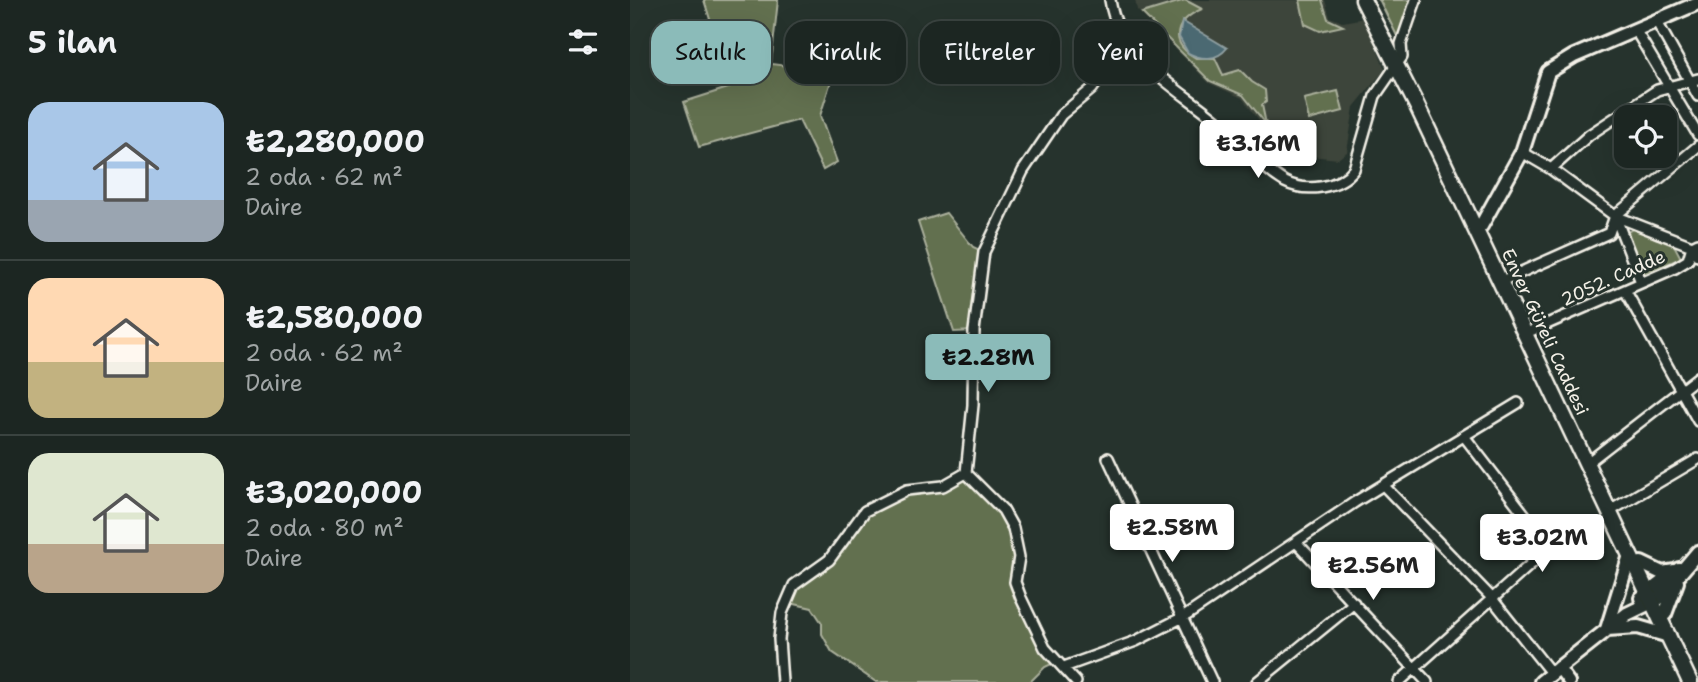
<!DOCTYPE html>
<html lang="tr">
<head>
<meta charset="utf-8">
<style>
	:root { --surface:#1c2622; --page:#252e2a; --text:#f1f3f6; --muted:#a0a5a5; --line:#3a4340; --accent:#8bbbb9 }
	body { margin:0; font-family:"Shantell Sans",sans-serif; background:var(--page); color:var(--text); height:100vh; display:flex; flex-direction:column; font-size:26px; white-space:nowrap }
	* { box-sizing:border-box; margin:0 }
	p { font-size:23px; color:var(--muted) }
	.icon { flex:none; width:38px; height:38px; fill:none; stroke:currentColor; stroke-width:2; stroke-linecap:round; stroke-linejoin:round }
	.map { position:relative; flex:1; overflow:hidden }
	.side { display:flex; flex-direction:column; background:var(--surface); width:630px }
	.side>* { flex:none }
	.guide { position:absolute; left:21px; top:21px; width:665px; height:63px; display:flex; gap:14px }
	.buttons { position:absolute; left:984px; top:105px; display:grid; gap:14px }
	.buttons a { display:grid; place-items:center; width:63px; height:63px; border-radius:14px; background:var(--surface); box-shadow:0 7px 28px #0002,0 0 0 2px var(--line); font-size:35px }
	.price { position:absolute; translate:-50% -60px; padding:0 16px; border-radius:7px; background:#fff; color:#222; font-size:23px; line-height:46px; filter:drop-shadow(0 2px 4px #0008) }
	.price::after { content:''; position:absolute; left:50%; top:42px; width:21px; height:16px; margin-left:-10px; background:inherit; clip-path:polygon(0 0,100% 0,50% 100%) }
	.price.selected { background:var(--accent); color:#111 }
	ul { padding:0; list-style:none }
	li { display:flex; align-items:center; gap:21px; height:175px; padding:0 28px }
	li+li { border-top:2px solid var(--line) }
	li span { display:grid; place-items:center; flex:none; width:196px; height:140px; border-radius:21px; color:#555 }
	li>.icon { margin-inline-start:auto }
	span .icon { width:84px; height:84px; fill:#fffc; stroke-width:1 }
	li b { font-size:30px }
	h2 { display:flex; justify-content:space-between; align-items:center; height:84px; padding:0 28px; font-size:30px }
	.chip { padding:0 24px; border-radius:21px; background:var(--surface); box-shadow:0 7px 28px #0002,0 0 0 2px var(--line); font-size:24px; line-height:63px }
	.chip.selected { background:var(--accent); color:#111 }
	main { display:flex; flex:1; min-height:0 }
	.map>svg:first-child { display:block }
	.built { fill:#3c443a }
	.green { fill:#626f50; stroke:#abb09c; stroke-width:2 }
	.water { fill:#4b6972; stroke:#8f9fa1; stroke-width:2 }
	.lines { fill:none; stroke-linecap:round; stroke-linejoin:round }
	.minor-casing { stroke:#f4f1e8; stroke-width:14 }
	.tertiary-casing { stroke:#f4f1e8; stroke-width:16 }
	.secondary-casing { stroke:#f4f1e8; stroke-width:18 }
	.primary-casing { stroke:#f4f1e8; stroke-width:19 }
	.minor { stroke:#26332d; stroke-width:9 }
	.tertiary { stroke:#26332d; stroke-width:10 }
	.secondary { stroke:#26332d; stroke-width:12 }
	.primary { stroke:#26332d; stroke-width:14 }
	.labels { text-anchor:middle; stroke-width:6; stroke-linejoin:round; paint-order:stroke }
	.street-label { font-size:18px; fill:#f4f1e8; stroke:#26332d }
</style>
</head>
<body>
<main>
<section class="side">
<h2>5 ilan<svg class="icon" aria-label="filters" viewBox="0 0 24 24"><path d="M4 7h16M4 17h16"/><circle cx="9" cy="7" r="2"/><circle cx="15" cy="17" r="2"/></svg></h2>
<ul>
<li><span style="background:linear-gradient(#a9c7e8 70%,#9aa5b1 0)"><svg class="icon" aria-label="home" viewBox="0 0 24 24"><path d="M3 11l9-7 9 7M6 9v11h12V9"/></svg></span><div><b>₺2,280,000</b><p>2 oda · 62 m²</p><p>Daire</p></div></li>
<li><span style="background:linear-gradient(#ffd9b3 60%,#c2b280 0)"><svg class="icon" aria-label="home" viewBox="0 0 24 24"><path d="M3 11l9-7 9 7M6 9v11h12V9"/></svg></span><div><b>₺2,580,000</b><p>2 oda · 62 m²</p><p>Daire</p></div></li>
<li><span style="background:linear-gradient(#dfe7d0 65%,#b9a48a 0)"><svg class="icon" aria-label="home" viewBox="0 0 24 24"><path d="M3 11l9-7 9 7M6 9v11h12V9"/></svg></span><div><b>₺3,020,000</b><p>2 oda · 80 m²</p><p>Daire</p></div></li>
</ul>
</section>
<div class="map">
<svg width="1068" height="682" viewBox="0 0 1068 682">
	<rect width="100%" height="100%" fill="#26332d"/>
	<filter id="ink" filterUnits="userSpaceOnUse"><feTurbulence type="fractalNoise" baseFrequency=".0143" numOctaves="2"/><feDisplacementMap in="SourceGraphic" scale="14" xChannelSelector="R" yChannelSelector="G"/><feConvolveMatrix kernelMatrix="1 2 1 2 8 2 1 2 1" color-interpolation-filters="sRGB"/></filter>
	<g filter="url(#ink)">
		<path class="built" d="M 505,0 L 695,0 L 700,17 L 713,22 L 734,18 L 755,69 L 724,107 L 717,152 L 708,159 L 654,153 L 612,98 L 579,83 L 507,10 Z"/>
		<path class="green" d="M 74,0 L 148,0 L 141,64 L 187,70 L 193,66 L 202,78 L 190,116 L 207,162 L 193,170 L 169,120 L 69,147 L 54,102 L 101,87 Z
			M 555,0 L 572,9 C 546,20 537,42 566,58 L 585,58 L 593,75 L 610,70 L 622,82 L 635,90 L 636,102 L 632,105 L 636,124 L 613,95 L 580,81 L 512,13 Z
			M 670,0 L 692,0 L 698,19 L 713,26 L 690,31 L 675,24 Z
			M 749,0 L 786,0 L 769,40 L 750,1 Z
			M 708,91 L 713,111 L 679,120 L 674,99 Z
			M 316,213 L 343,247 L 354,252 L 344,331 L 324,332 L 288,222 Z
			M 1008,226 L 1025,238 L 1043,243 L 1051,258 L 1011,275 L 994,234 Z
			M 336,473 L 373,510 L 386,539 L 385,583 L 415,648 L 428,661 L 415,667 L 400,682 L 246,682 L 202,652 L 192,634 L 192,623 L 182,608 L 156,602 L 164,585 L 199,560 L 218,531 L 255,498 L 295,489 Z"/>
		<path class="water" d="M 552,21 L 597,48 C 587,61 571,60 558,53 L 549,37 Z"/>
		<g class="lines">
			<g class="minor-casing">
				<path id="minor" d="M 480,0 C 489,60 551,89 592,125 C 613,143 631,168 655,182 C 676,193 710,188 724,169 L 745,96 L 772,57 L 771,44 L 786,0
					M 1027,22 L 1068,96
					M 1006,31 L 1068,135
					M 892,152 L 921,169 L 985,216 L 1062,246 L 1068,256
					M 921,169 L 959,135 L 1027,90 L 1068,79
					M 985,216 L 1011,282
					M 876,279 L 979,233 L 985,216 L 1068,146
					M 995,290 L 1068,421
					M 901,331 L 1045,268 L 1058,260 L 1062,246 L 1068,243
					M 478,458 L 582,682
					M 961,460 L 1068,377
					M 336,473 L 373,510 L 383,528 L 389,557 L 385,582 L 391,598 L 415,648 L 446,682
					M 753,485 L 859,595 L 921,673
					M 985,508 L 1068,459
					M 666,542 L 797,682
					M 434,667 L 506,641 L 557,615 L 725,502 L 888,403
					M 152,682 L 149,639 L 152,613 L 164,585 L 199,560 L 235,511 L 277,490 L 313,486 L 336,473 L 343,405 L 344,331 L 354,252 L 393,171 L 431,115 L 462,89 L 497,41
					M 627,682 L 724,603
					M 769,682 L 910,556 L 909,533 L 834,436"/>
			</g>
			<g class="tertiary-casing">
				<path id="tertiary" d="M 928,667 L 939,682"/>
			</g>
			<g class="secondary-casing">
				<path id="secondary" d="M 851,226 L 892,152 L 918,72 L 944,56 L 1068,3
					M 1000,555 L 977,629 L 1008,627 L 1039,636
					M 1011,563 L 1032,573 L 1045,571
					M 1011,598 L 1049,569
					M 1035,614 L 1047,582
					M 911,682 L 997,614 L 1028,599 L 1068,552"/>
			</g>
			<g class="primary-casing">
				<path id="primary" d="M 733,0 L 787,106 L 1060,682"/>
			</g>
			<use href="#minor" class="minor"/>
			<use href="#tertiary" class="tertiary"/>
			<use href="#secondary" class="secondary"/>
			<use href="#primary" class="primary"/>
		</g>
	</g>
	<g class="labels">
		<g class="street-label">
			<text transform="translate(983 278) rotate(-24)" y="6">2052. Cadde</text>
			<text transform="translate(915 332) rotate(65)" y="6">Enver Güreli Caddesi</text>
		</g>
	</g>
</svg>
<div class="buttons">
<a><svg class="icon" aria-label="locate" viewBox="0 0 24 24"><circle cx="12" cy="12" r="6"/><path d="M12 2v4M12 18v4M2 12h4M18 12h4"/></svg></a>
</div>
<b class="price" style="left:628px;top:180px">₺3.16M</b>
<b class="price selected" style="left:358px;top:394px">₺2.28M</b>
<b class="price" style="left:542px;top:564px">₺2.58M</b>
<b class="price" style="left:912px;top:574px">₺3.02M</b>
<b class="price" style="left:743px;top:602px">₺2.56M</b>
<div class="guide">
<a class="chip selected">Satılık</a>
<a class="chip">Kiralık</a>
<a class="chip">Filtreler</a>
<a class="chip">Yeni</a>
</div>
</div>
</main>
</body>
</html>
